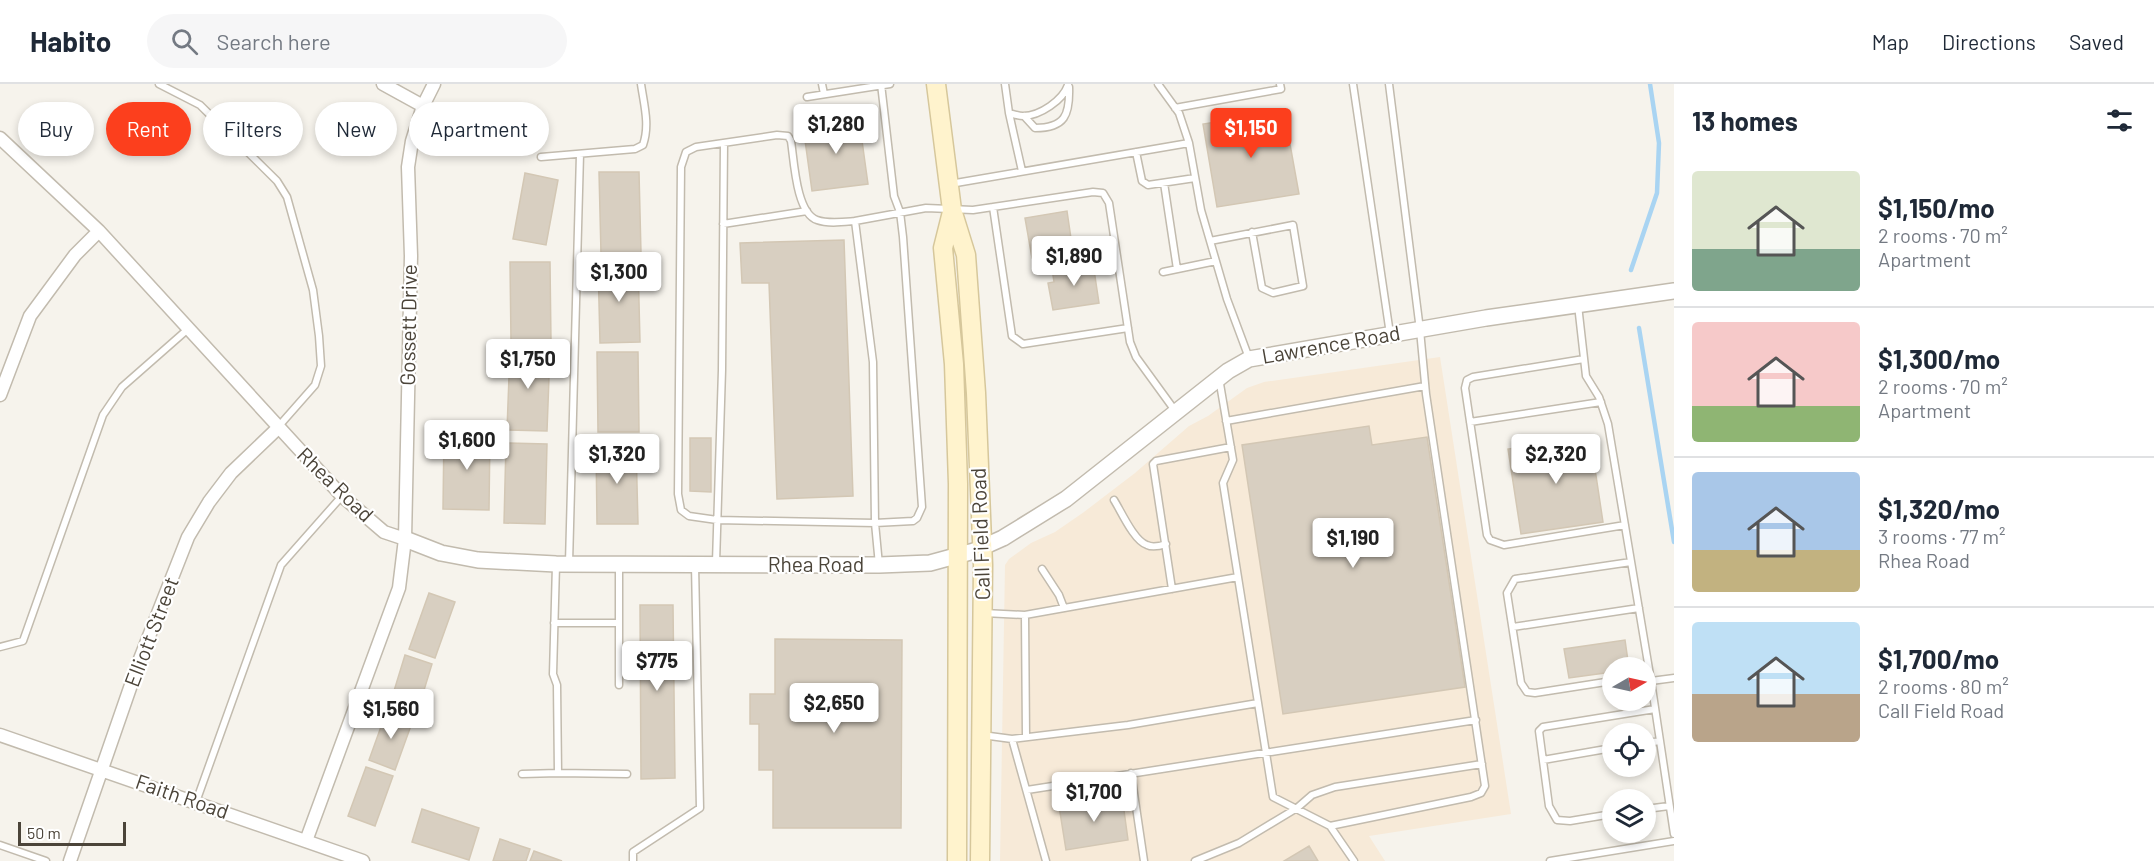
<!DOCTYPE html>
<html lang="en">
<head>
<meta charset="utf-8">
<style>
	:root { --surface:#fff; --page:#f6f6f7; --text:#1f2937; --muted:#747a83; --line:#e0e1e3; --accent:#fc3f1d }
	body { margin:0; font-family:Barlow,sans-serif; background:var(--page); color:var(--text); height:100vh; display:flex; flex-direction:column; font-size:22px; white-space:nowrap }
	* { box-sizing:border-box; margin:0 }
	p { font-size:20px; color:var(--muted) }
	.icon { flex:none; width:33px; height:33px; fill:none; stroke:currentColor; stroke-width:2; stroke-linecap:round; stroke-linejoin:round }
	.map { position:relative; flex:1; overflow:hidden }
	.details { display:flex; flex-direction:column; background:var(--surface); width:480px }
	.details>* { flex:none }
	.banner { position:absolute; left:18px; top:18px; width:570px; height:54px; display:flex; gap:12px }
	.needle { width:39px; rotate:81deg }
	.controls { position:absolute; left:1602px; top:573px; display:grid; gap:12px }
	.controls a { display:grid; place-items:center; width:54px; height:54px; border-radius:50%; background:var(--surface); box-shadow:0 3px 9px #0003; font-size:30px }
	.scale { position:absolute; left:18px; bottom:15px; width:108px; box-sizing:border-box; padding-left:6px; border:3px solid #4b4439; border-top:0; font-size:16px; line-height:21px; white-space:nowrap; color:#4b4439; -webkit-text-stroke:4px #fff; paint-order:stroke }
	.price { position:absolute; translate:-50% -51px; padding:0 14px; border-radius:6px; background:#fff; color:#222; font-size:20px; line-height:39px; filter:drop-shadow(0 2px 3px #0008) }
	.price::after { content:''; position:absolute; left:50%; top:36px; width:18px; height:14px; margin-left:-9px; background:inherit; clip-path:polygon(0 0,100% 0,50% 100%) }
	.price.selected { background:var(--accent); color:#fff }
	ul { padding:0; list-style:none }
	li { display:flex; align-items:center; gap:18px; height:150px; padding:0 18px }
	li+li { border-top:2px solid var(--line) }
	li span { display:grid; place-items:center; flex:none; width:168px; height:120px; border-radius:6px; color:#555 }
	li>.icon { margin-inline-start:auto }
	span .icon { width:72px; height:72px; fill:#fffc; stroke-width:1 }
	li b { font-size:26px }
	h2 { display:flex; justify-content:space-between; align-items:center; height:72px; padding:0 18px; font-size:26px }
	.tag { padding:0 21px; border-radius:27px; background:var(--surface); box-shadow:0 3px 9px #0003; font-size:21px; line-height:54px }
	.tag.selected { background:var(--accent); color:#fff }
	header { display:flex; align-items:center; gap:36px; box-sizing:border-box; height:84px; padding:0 30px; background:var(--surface); border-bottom:2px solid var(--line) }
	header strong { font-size:28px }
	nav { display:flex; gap:33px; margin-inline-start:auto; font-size:21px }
	.search { width:420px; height:54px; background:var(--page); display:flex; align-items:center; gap:15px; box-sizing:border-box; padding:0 21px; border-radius:33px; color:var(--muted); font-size:22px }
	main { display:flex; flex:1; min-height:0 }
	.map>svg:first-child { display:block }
	.commercial { fill:#f7ead8 }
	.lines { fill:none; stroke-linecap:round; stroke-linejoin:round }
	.stream { stroke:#a9d4f2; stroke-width:4.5 }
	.building { fill:#d8cfc1; stroke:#d3c7b4; stroke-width:1.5 }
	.service-casing { stroke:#c2bbae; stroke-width:9 }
	.minor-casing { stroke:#c2bbae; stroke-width:15 }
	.tertiary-casing { stroke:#c2bbae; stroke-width:18 }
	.secondary-casing { stroke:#d6c79b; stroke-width:21 }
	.service { stroke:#fff; stroke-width:6 }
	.minor { stroke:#fff; stroke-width:12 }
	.tertiary { stroke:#fff; stroke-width:15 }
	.secondary { stroke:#fff3cd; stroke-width:18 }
	.labels { text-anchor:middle; stroke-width:4.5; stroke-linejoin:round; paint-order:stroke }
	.street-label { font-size:21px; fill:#4b4439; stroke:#fff }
</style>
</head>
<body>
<header>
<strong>Habito</strong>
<div class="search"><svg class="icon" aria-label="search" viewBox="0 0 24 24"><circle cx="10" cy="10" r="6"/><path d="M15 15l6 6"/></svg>Search here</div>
<nav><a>Map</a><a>Directions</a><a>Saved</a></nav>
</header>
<main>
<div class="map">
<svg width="1674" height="777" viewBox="0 0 1674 777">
	<rect width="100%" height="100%" fill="#f6f3ec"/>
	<path class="commercial" d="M 1440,273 L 1511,730 L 1369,752 L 1385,777 L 1000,777 L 1005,481 L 1009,475 L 1031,459 L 1055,448 L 1084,428 L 1135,389 L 1189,342 L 1208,332 L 1247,304 L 1264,298 Z"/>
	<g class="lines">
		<path class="stream" d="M 1631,186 L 1657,109 L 1659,59 L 1650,0
			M 1639,244 L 1674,458"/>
	</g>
	<path class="building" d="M 1284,27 L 1299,110 L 1217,123 L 1203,40 Z
		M 859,35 L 868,100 L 812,107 L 803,42 Z
		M 599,88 L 639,88 L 641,169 L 601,170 Z
		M 525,89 L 558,96 L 546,161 L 513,155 Z
		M 1067,127 L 1073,168 L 1032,174 L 1025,134 Z
		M 844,156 L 853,412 L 777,415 L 769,199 L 742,199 L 740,159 Z
		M 510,178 L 550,178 L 551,258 L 511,258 Z
		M 638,178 L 640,258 L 600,259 L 598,179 Z
		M 1093,179 L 1099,219 L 1053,226 L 1048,199 L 1054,198 L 1052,185 Z
		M 510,266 L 550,267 L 547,347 L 507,346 Z
		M 597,268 L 638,268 L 639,348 L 598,348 Z
		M 1369,342 L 1372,361 L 1427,353 L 1465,603 L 1283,630 L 1242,361 Z
		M 444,348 L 490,349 L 489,426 L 443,425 Z
		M 1590,352 L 1603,438 L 1521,450 L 1508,365 Z
		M 690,354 L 711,354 L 711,408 L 690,407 Z
		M 506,359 L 547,360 L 545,440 L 504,439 Z
		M 596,361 L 636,361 L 638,440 L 597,440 Z
		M 429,509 L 455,518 L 435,574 L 409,565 Z
		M 640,521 L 673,521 L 675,694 L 641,695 Z
		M 775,555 L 902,556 L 901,744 L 773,744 L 773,686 L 759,686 L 759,640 L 750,640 L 750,610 L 775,610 Z
		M 1625,556 L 1629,584 L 1612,584 L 1612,588 L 1569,594 L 1564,565 Z
		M 405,571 L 432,580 L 417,629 L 390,620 Z
		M 387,626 L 413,636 L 395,686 L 369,676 Z
		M 366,683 L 393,692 L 375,742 L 348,732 Z
		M 1122,712 L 1128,756 L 1066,766 L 1059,722 Z
		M 422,725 L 479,744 L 469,776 L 412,758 Z
		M 500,755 L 530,765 L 526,777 L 493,777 Z
		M 1309,762 L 1318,777 L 1284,777 Z
		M 534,767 L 562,777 L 530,777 Z"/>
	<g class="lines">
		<g class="service-casing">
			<path id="service" d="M 159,0 L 200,21 L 277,97 L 287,113 L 313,206 L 319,252 L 321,282 L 315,301 L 278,343
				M 822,0 L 824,10
				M 1005,0 L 1009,29 L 1022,87
				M 1158,0 L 1179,29 L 1189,59
				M 1353,0 L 1390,250
				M 807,13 L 890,0
				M 1175,24 L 1281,5 L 1280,0
				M 1009,29 C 1013,30 1019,32 1023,32 C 1040,32 1063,16 1068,1
				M 1024,32 L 1035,44 C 1065,44 1070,31 1069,3
				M 1136,68 L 1142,97 L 1148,101 L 1195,94
				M 541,73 L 635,65 L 643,61 C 650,41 644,21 641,0
				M 1164,99 L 1177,185
				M 950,100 L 1189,59 L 1201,126 L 1227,215 L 1249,274
				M 993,123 L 1012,252 L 1023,260 L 1128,244
				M 855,137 C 843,138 828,140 817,136 C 796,129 794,76 791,57 L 788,52 L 777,51 L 696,63 L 686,68 L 681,83 L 678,410 L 681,426 L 689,432 L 717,436 L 875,439 L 913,437 L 917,434 L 922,423 L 903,153 L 900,128 L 894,112 L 881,0
				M 723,140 L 807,127
				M 1210,157 L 1293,141 L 1303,202 L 1273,209 L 1262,204 L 1252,148
				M 1163,188 L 1216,177
				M 1578,221 L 1586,292 L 1599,313 L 1608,340 L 1651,597 L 1674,750
				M 1584,275 L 1473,293 L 1467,296 L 1465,304 L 1487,451 L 1490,456 L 1504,461 L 1625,441
				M 1219,294 L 1233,376 L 1223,399 L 1273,713 L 1330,742 L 1354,777
				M 1226,337 L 1425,302
				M 1470,338 L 1601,318
				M 1114,416 C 1121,427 1134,457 1147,461 C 1153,464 1160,462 1166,460
				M 569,479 L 580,70
				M 716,479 L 722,286 L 724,59
				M 556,481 L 553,590 L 557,601 L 558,689 L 627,690
				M 879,481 L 875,439 L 873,278 L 855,137 L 926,124 L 973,126 L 1093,108 L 1103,109 L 1109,119 L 1130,258 L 1136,273 L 1176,328
				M 1042,485 L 1059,511 L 1064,524
				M 1172,505 L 1153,380 L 1156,377 L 1231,363
				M 984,529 L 1025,531 L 1238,493
				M 1025,531 L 1026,653
				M 554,539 L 619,539
				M 1513,543 L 1639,524
				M 0,563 L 23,557 L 103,331 L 122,303 L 188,245
				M 1612,597 L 1535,609 L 1527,608 L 1521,599 L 1507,509 L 1515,495 L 1631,478
				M 1651,597 L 1674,594
				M 619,601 L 619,482
				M 982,651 L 1012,655 L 1128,641 L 1258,619
				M 1012,655 L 1046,777
				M 1646,659 L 1660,657
				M 1543,676 L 1612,664
				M 1131,689 L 1144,777
				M 522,690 L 558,689
				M 1027,706 L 1476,636
				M 196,718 L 281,481 L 342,412
				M 1646,725 L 1669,722
				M 1612,730 L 1570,737 L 1557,736 L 1549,722 L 1539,647 L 1543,643 L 1655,625
				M 1330,742 L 1471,713 L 1481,709 L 1485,702 L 1426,310 L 1420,246 L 1389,0
				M 0,761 L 46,777
				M 633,777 L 633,768 L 700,724 L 695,481
				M 1195,777 L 1239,759 L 1297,724 L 1312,711 L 1335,703 L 1482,680
				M 1550,777 L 1674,757"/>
		</g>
		<g class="minor-casing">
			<path id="minor" d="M 383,0 L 423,22
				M 0,54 L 99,147 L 342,412 L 384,448 L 405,455
				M 0,311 L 30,232 L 75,171 L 99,147
				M 0,651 L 363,777
				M 306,757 L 399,504 L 405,455 L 411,172 L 408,83 L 412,57 L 423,22 L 434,0
				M 70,777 L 140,575 L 188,453 L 209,418 L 231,389 L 278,344"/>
		</g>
		<g class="tertiary-casing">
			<path id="tertiary" d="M 405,455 L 441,469 L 478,476 L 556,480 L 879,481 L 930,479 L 974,467 L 1003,454 L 1066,415 L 1228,287 L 1249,275 L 1486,234 L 1674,207"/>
		</g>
		<g class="secondary-casing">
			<path id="secondary" d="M 936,0 L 952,126 L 966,171 L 976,309 L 983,481 L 980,777
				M 952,128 L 943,164 L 954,280 L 958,400 L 957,777"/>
		</g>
		<use href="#service" class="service"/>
		<use href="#minor" class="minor"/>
		<use href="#tertiary" class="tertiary"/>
		<use href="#secondary" class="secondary"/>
	</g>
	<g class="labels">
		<g class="street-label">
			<text transform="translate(409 241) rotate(-89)" y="7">Gossett Drive</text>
			<text transform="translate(1331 261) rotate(-10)" y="7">Lawrence Road</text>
			<text transform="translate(335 401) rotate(44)" y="7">Rhea Road</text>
			<text transform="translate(981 450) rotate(-92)" y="7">Call Field Road</text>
			<text x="816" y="488">Rhea Road</text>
			<text transform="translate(152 548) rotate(-69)" y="7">Elliott Street</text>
			<text transform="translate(182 713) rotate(19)" y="7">Faith Road</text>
		</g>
	</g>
</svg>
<div class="controls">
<a><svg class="needle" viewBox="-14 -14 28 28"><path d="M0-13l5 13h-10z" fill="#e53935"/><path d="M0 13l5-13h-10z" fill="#747a83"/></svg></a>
<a><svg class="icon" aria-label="locate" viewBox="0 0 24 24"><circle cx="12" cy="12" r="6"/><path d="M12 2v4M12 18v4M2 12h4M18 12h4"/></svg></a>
<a><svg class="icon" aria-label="layers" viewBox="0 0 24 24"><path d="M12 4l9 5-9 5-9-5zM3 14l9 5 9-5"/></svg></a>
</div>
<div class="scale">50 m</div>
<b class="price" style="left:836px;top:71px">$1,280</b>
<b class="price selected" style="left:1251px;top:75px">$1,150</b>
<b class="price" style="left:1074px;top:203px">$1,890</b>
<b class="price" style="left:619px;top:219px">$1,300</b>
<b class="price" style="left:528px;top:306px">$1,750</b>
<b class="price" style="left:467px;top:387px">$1,600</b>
<b class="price" style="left:617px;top:401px">$1,320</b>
<b class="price" style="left:1556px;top:401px">$2,320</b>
<b class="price" style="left:1353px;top:485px">$1,190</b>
<b class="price" style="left:657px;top:608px">$775</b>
<b class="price" style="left:834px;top:650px">$2,650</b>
<b class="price" style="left:391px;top:656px">$1,560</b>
<b class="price" style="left:1094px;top:739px">$1,700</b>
<div class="banner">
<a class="tag">Buy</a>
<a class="tag selected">Rent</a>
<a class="tag">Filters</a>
<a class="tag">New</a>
<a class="tag">Apartment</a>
</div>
</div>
<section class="details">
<h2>13 homes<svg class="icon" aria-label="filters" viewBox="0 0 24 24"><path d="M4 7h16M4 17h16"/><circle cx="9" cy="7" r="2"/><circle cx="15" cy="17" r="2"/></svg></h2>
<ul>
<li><span style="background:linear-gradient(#dfe7d0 65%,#7fa58c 0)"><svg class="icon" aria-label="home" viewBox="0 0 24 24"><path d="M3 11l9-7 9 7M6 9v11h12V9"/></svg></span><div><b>$1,150/mo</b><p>2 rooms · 70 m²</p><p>Apartment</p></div></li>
<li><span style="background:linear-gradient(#f6c9c9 70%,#8fb573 0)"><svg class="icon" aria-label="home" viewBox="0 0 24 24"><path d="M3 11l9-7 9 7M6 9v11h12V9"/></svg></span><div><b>$1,300/mo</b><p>2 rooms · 70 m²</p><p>Apartment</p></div></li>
<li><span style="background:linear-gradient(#a9c7e8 65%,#c2b280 0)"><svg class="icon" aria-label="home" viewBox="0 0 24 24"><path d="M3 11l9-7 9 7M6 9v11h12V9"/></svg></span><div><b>$1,320/mo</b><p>3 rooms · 77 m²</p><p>Rhea Road</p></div></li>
<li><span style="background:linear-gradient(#bfe0f5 60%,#b9a48a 0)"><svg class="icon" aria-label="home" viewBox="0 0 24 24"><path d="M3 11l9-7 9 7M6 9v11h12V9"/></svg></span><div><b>$1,700/mo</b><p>2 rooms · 80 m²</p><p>Call Field Road</p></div></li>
</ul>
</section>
</main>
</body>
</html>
